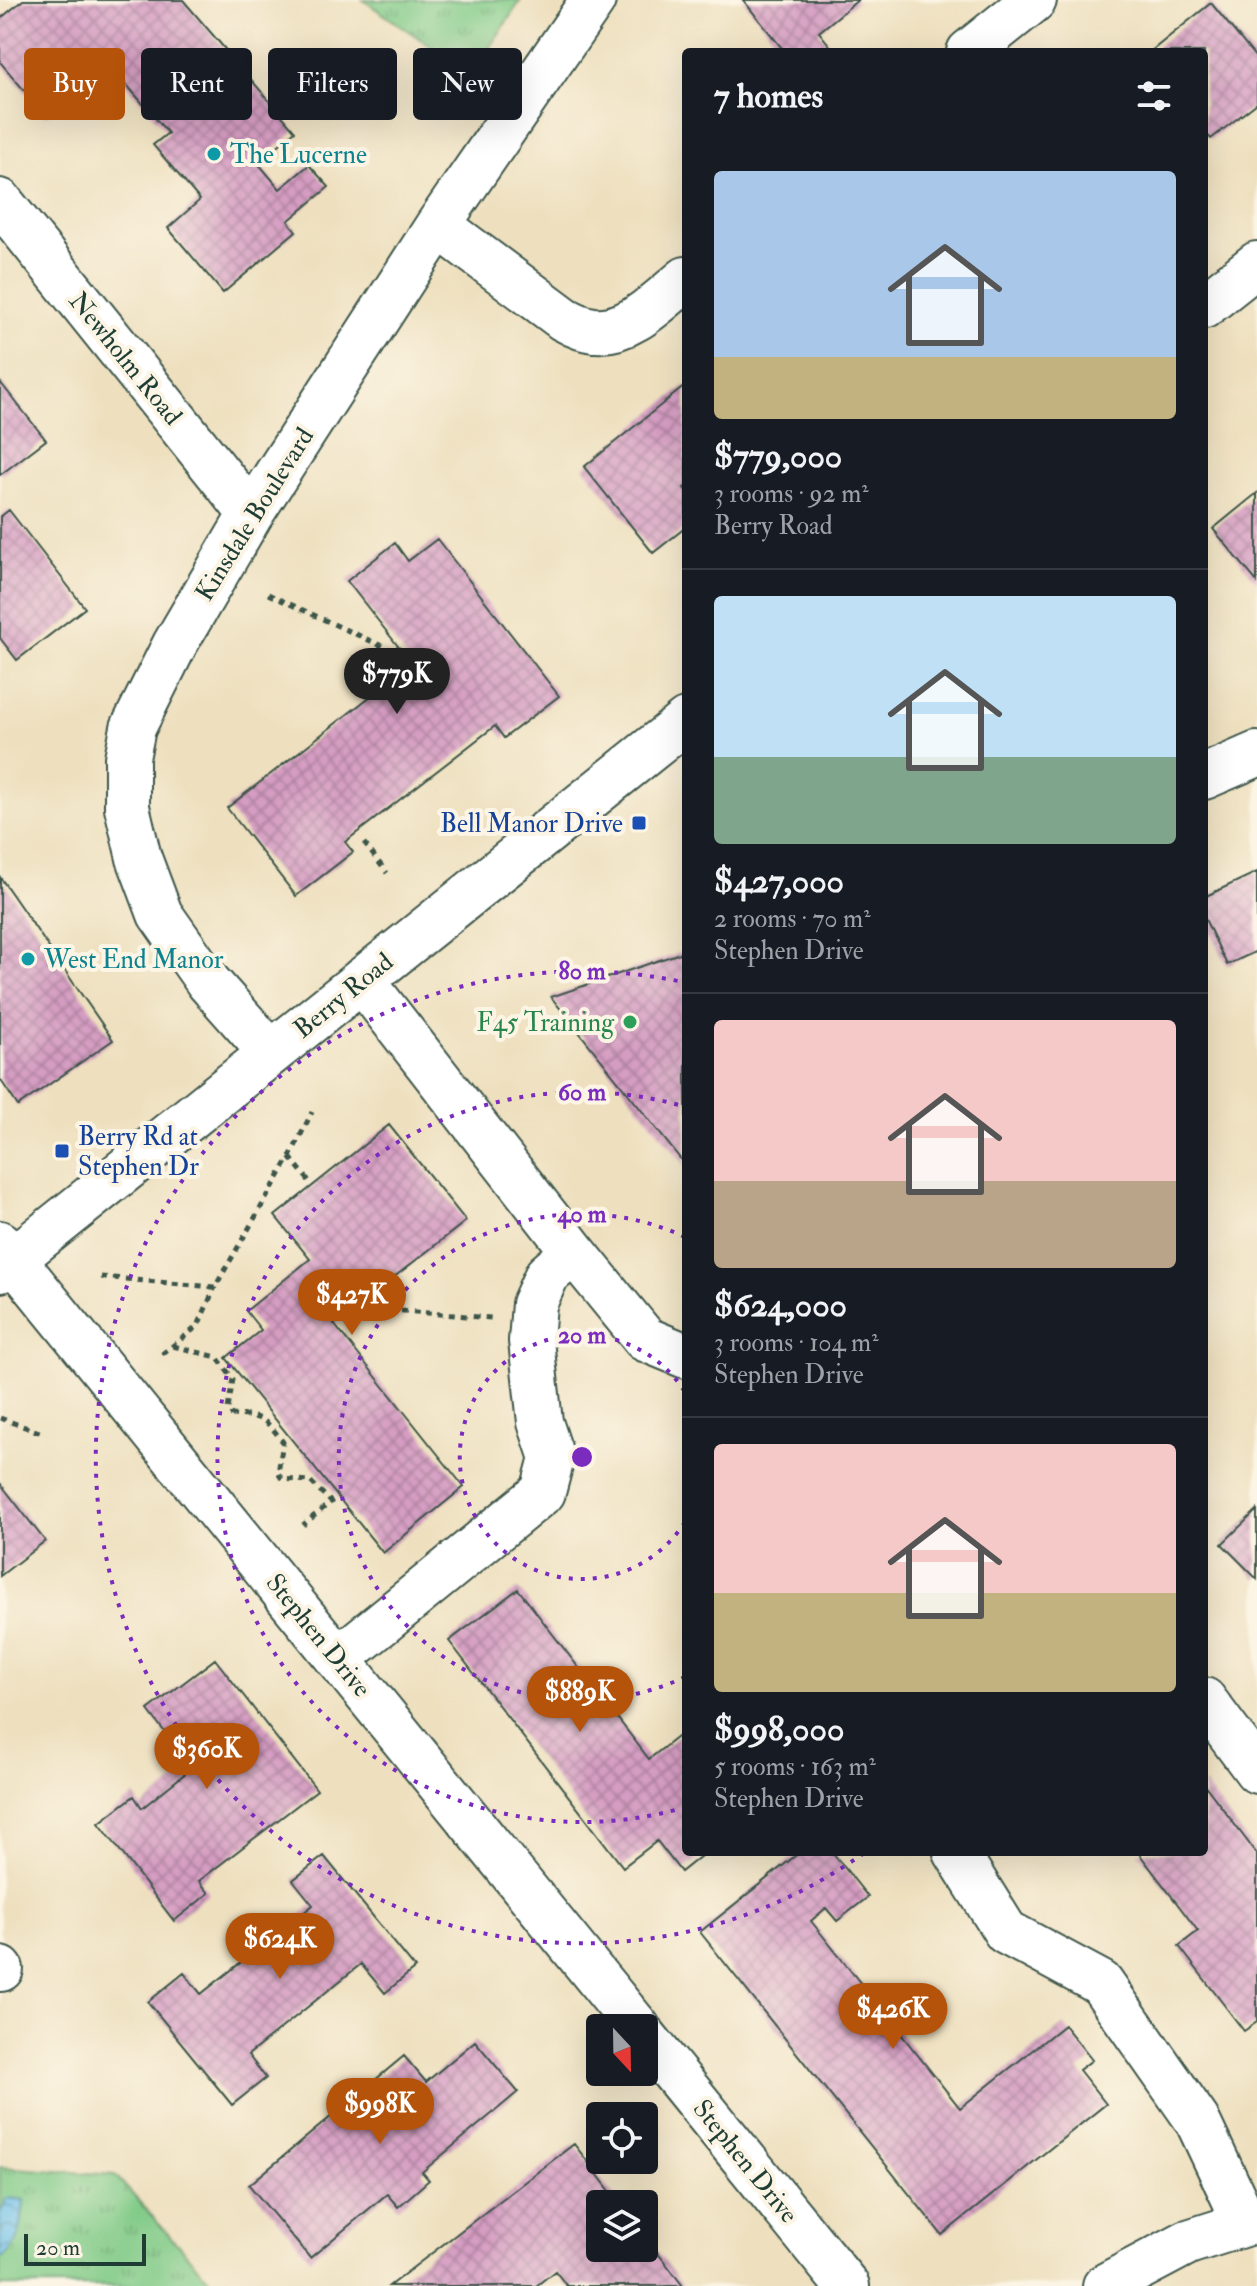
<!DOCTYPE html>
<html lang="en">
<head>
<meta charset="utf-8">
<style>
	:root { --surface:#171b24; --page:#242831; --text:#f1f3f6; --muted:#9ea1a6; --line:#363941; --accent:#b45309 }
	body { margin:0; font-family:"IM FELL Double Pica",serif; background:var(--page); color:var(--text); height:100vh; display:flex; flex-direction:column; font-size:30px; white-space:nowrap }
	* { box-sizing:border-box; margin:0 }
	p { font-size:26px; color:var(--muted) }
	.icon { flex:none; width:44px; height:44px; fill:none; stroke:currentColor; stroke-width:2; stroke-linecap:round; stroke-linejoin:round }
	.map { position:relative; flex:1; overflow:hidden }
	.side { position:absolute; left:682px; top:48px; width:526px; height:1808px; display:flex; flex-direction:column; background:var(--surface); border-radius:8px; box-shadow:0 8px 32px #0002 }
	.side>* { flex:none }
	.guide { position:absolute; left:24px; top:48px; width:538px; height:72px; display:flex; gap:16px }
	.needle { width:52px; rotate:158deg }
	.fabs { position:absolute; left:586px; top:2014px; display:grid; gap:16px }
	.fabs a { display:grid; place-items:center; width:72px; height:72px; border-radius:8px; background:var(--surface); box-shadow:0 8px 32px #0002; font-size:40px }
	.scale { position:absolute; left:24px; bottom:20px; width:122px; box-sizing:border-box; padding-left:8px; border:4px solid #1f3d34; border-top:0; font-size:22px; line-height:28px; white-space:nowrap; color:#1f3d34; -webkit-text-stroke:6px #fcf5e5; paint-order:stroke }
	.price { position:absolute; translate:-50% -68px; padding:0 18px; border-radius:28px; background:var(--accent); color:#fff; font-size:26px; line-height:52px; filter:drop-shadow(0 2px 4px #0008) }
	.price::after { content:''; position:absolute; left:50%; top:48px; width:24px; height:18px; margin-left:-12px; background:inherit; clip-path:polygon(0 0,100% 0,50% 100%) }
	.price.on { background:#222; color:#fff }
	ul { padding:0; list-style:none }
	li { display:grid; align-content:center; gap:16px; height:424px; padding:0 32px }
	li+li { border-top:2px solid var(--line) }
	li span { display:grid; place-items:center; height:248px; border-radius:8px; color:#555 }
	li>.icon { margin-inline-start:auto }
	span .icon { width:144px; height:144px; fill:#fffc; stroke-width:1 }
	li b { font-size:34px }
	h2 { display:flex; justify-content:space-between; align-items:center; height:96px; padding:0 32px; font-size:34px }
	.chip { padding:0 28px; border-radius:8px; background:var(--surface); box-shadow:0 8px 32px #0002; font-size:28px; line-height:72px }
	.chip.on { background:var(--accent); color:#fff }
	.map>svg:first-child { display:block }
	.park { fill:url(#park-tufts); stroke:#50845e; stroke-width:2 }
	.water { fill:url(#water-waves); stroke:#488090; stroke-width:2 }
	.building { fill:url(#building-cross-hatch) }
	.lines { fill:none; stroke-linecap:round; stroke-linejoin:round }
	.minor-casing { stroke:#3e5549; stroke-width:48 }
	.path { stroke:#3e5549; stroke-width:5; stroke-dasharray:6 6; stroke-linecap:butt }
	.minor { stroke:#fff; stroke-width:44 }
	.ring { fill:none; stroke:#7b2cbf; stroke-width:4; stroke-dasharray:4 8 }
	.culture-dot { fill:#0f9aa8; stroke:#fcf5e5; stroke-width:3 }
	.transit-dot { fill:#1a4fb4; stroke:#fcf5e5; stroke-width:3 }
	.leisure-dot { fill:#2e9e5b; stroke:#fcf5e5; stroke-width:3 }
	.labels { text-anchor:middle; stroke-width:8; stroke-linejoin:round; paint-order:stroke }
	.culture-label { font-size:26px; fill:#0d838f; stroke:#fcf5e5; text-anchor:start }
	.street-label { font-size:26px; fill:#1f3d34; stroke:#fcf5e5 }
	.transit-label { font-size:26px; fill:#164399; stroke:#fcf5e5; text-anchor:end }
	.leisure-label { font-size:26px; fill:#27864d; stroke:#fcf5e5; text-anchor:end }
	.centre { fill:#7b2cbf; stroke:#fcf5e5; stroke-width:4 }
	.ring-label { font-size:24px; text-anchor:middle; font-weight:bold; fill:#7b2cbf; stroke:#fcf5e5; stroke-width:8; stroke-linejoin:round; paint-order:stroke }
</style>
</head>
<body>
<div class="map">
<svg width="1257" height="2286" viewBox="0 0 1257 2286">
	<defs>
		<pattern id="park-tufts" width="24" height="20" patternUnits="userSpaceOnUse" patternTransform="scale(2)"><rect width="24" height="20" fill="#80ca87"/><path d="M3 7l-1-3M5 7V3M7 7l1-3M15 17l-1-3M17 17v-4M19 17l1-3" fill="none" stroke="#68a56f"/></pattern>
		<pattern id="water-waves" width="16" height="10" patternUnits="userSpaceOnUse" patternTransform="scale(2)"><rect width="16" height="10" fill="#70c2ec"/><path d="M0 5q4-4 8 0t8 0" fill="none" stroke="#5b9fc0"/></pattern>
		<pattern id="building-cross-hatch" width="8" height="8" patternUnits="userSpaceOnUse" patternTransform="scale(2)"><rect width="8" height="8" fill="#d69dc3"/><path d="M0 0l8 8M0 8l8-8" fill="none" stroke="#ad819f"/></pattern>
	</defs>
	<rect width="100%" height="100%" fill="#fcf5e5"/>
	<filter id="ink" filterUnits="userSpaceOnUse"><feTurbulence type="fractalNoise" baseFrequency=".0125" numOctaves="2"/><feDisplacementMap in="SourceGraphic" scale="16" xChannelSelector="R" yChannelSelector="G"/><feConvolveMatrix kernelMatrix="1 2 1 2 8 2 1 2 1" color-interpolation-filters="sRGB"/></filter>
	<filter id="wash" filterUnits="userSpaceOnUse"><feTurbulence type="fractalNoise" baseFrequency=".006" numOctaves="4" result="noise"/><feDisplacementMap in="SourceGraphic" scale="32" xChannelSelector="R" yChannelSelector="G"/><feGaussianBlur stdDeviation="1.8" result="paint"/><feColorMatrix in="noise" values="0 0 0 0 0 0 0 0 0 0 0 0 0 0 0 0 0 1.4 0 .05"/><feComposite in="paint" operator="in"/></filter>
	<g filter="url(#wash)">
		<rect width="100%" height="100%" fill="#eee0bf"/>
		<path class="park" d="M 363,0 L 521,0 L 472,74 Z
			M 0,2167 L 115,2175 L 215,2286 L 0,2286 Z"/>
		<path class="water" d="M 6,2198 L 24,2200 C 22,2221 21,2248 0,2259 L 0,2217 Z"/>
		<g id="blocks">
			<path class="building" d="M 23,0 L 183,0 L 295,131 L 258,163 L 280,189 L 309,165 L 329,187 L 288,221 L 296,231 L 223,293 L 168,228 L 200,200 L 153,145 L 168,133 L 108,63 L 46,116 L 0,62 L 0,19 Z
				M 743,0 L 858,0 L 819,32 L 835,52 L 785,52 Z
				M 1211,3 L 1257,59 L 1257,103 L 1211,139 L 1204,131 L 1204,52 L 1150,52 Z
				M 0,382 L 46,440 L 0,475 Z
				M 686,385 L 686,487 L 684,488 L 686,491 L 686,527 L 653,553 L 584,467 Z
				M 1257,493 L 1257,582 L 1213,529 Z
				M 9,510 L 85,608 L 17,660 L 0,638 L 0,517 Z
				M 437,539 L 559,696 L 504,738 L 495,726 L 345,842 L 353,852 L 296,896 L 227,808 L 412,664 L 347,581 L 395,543 L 408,561 Z
				M 1257,872 L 1257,951 L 1227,965 L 1204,917 L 1204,897 Z
				M 0,877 L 113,1040 L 18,1106 L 0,1079 Z
				M 686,951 L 686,1166 L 551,997 Z
				M 389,1125 L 466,1221 L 334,1324 L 464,1487 L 383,1553 L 226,1358 L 261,1330 L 246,1311 L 310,1259 L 275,1216 Z
				M 0,1483 L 45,1541 L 0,1576 Z
				M 1257,1510 L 1257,1579 L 1222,1544 Z
				M 518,1589 L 649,1759 L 686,1730 L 686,1852 L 706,1852 L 681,1872 L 657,1841 L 623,1867 L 449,1641 Z
				M 215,1659 L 317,1790 L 199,1881 L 209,1893 L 174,1921 L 99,1823 L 134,1796 L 142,1808 L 192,1768 L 148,1710 Z
				M 1204,1784 L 1257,1854 L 1257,2022 L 1244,2031 L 1179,1946 L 1198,1931 L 1138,1852 L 1204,1852 Z
				M 800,1852 L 832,1852 L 868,1897 L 837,1921 L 826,1908 L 811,1921 L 960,2108 L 1064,2025 L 1092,2060 L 1079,2070 L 1106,2104 L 942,2235 L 700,1932 Z
				M 324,1856 L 415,1968 L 385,1993 L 361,1964 L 248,2055 L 266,2078 L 232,2105 L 148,2002 L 184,1973 L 201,1994 L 313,1905 L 293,1880 Z
				M 475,2041 L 518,2092 L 422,2172 L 429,2180 L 398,2207 L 387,2194 L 310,2258 L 249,2185 L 404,2056 L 426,2082 Z
				M 574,2144 L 620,2204 L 600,2204 L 600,2248 L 644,2248 L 644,2235 L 683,2286 L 567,2286 L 555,2271 L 536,2286 L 389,2286 Z"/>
		</g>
	</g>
	<g filter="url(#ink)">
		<use href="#blocks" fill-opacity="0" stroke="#3e5549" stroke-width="2"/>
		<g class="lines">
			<g class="minor-casing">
				<path id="minor" d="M 969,52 L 1034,0
					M 0,201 L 251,514
					M 438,225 L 564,319 C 573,324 583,329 594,330 C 629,334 661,299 686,279
					M 1204,306 L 1257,264
					M 1204,777 L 1257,754
					M 362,980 L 574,1252 L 645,1339 L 686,1356
					M 271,1053 L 208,982 L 160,914 L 139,858 L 127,807 L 127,758 L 133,728 L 175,644 L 251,514 L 438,225 L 593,0
					M 0,1243 L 638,2028
					M 0,1270 L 686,721
					M 338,1659 L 543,1492 L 552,1458 L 540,1422 L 531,1341 L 534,1304 L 547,1275 L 574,1252
					M 1204,1700 L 1257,1771
					M 956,1852 L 1006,1932 L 1101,1983 L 1197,2120 L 1245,2222
					M 0,1969 L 1,1969
					M 644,2036 L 847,2286
					M 1105,2286 L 1188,2242 L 1257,2220"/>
			</g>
			<path class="path" d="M 268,594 L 384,647
				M 364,843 L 387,873
				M 290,1157 L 313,1186
				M 101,1277 L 215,1287 L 290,1157 L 312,1112
				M 377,1309 L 492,1318
				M 173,1346 L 217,1357 L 233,1379 L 228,1409 L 232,1415 C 262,1416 265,1418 283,1442 L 278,1473 L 282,1479 L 310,1481 L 331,1502 L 303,1525
				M 162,1354 L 198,1326 L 215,1287
				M 0,1418 L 42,1433"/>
			<use href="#minor" class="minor"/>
		</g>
	</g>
	<g class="ring">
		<path d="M685 1522A122 122 0 1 1 685 1392"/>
		<path d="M685 1677A243 243 0 1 1 685 1237"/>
		<path d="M686 1807A365 365 0 1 1 686 1107"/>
		<path d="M864 1853A486 486 0 1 1 683 982"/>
	</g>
	<g class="culture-dot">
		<circle cx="214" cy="154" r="8"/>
		<circle cx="28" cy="959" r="8"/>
	</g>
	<g class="transit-dot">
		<rect x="631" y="815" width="16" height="16" rx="4"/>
		<rect x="54" y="1143" width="16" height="16" rx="4"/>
	</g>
	<circle class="leisure-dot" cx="630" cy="1022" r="8"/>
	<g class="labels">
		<g class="culture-label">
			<text x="230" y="163">The Lucerne</text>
			<text x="44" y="968">West End Manor</text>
		</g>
		<g class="street-label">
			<text transform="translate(126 358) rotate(51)" y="9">Newholm Road</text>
			<text transform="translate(254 514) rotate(-58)" y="9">Kinsdale Boulevard</text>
			<text transform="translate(343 995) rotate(-39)" y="9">Berry Road</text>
			<text transform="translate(319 1635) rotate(51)" y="9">Stephen Drive</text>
			<text transform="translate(746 2161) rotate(51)" y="9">Stephen Drive</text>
		</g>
		<g class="transit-label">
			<text x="623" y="832">Bell Manor Drive</text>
			<text x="78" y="1145" text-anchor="start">Berry Rd at<tspan x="78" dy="30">Stephen Dr</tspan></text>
		</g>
		<g class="leisure-label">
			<text x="614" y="1031">F45 Training</text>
		</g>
	</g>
	<circle cx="582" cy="1457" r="12" class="centre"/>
	<g class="ring-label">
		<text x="582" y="979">80 m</text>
		<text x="582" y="1100">60 m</text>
		<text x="582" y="1222">40 m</text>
		<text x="582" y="1343">20 m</text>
	</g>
</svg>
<div class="fabs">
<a><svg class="needle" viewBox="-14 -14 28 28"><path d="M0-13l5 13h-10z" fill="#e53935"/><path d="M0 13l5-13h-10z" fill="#9ea1a6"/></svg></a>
<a><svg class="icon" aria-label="locate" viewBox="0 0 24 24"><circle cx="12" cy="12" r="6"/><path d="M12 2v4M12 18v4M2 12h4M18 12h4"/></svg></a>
<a><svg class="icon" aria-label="layers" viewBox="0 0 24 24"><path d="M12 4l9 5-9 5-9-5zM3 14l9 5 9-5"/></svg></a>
</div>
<div class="scale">20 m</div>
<b class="price on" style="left:397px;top:716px">$779K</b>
<b class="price" style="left:352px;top:1337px">$427K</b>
<b class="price" style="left:580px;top:1734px">$889K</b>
<b class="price" style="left:207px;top:1791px">$360K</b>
<b class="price" style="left:280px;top:1981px">$624K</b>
<b class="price" style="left:893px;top:2051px">$426K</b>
<b class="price" style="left:380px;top:2146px">$998K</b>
<div class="guide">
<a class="chip on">Buy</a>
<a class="chip">Rent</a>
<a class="chip">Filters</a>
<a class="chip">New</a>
</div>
<section class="side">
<h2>7 homes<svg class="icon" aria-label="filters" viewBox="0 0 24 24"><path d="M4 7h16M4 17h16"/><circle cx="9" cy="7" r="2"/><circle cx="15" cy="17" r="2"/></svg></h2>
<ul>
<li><span style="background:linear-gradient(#a9c7e8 75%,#c2b280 0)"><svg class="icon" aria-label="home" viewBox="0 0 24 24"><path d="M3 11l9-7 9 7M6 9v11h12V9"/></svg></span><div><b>$779,000</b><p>3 rooms · 92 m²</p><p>Berry Road</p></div></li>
<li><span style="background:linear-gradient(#bfe0f5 65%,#7fa58c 0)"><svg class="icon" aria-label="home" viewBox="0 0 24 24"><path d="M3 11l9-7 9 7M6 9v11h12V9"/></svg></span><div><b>$427,000</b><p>2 rooms · 70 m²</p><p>Stephen Drive</p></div></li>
<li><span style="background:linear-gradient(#f6c9c9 65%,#b9a48a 0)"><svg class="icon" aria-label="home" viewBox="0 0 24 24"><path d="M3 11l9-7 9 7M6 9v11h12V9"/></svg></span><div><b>$624,000</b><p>3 rooms · 104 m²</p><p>Stephen Drive</p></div></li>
<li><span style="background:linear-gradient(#f6c9c9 60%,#c2b280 0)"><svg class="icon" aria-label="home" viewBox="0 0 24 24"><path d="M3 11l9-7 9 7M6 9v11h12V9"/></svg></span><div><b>$998,000</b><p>5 rooms · 163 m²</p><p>Stephen Drive</p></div></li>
</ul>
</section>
</div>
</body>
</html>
